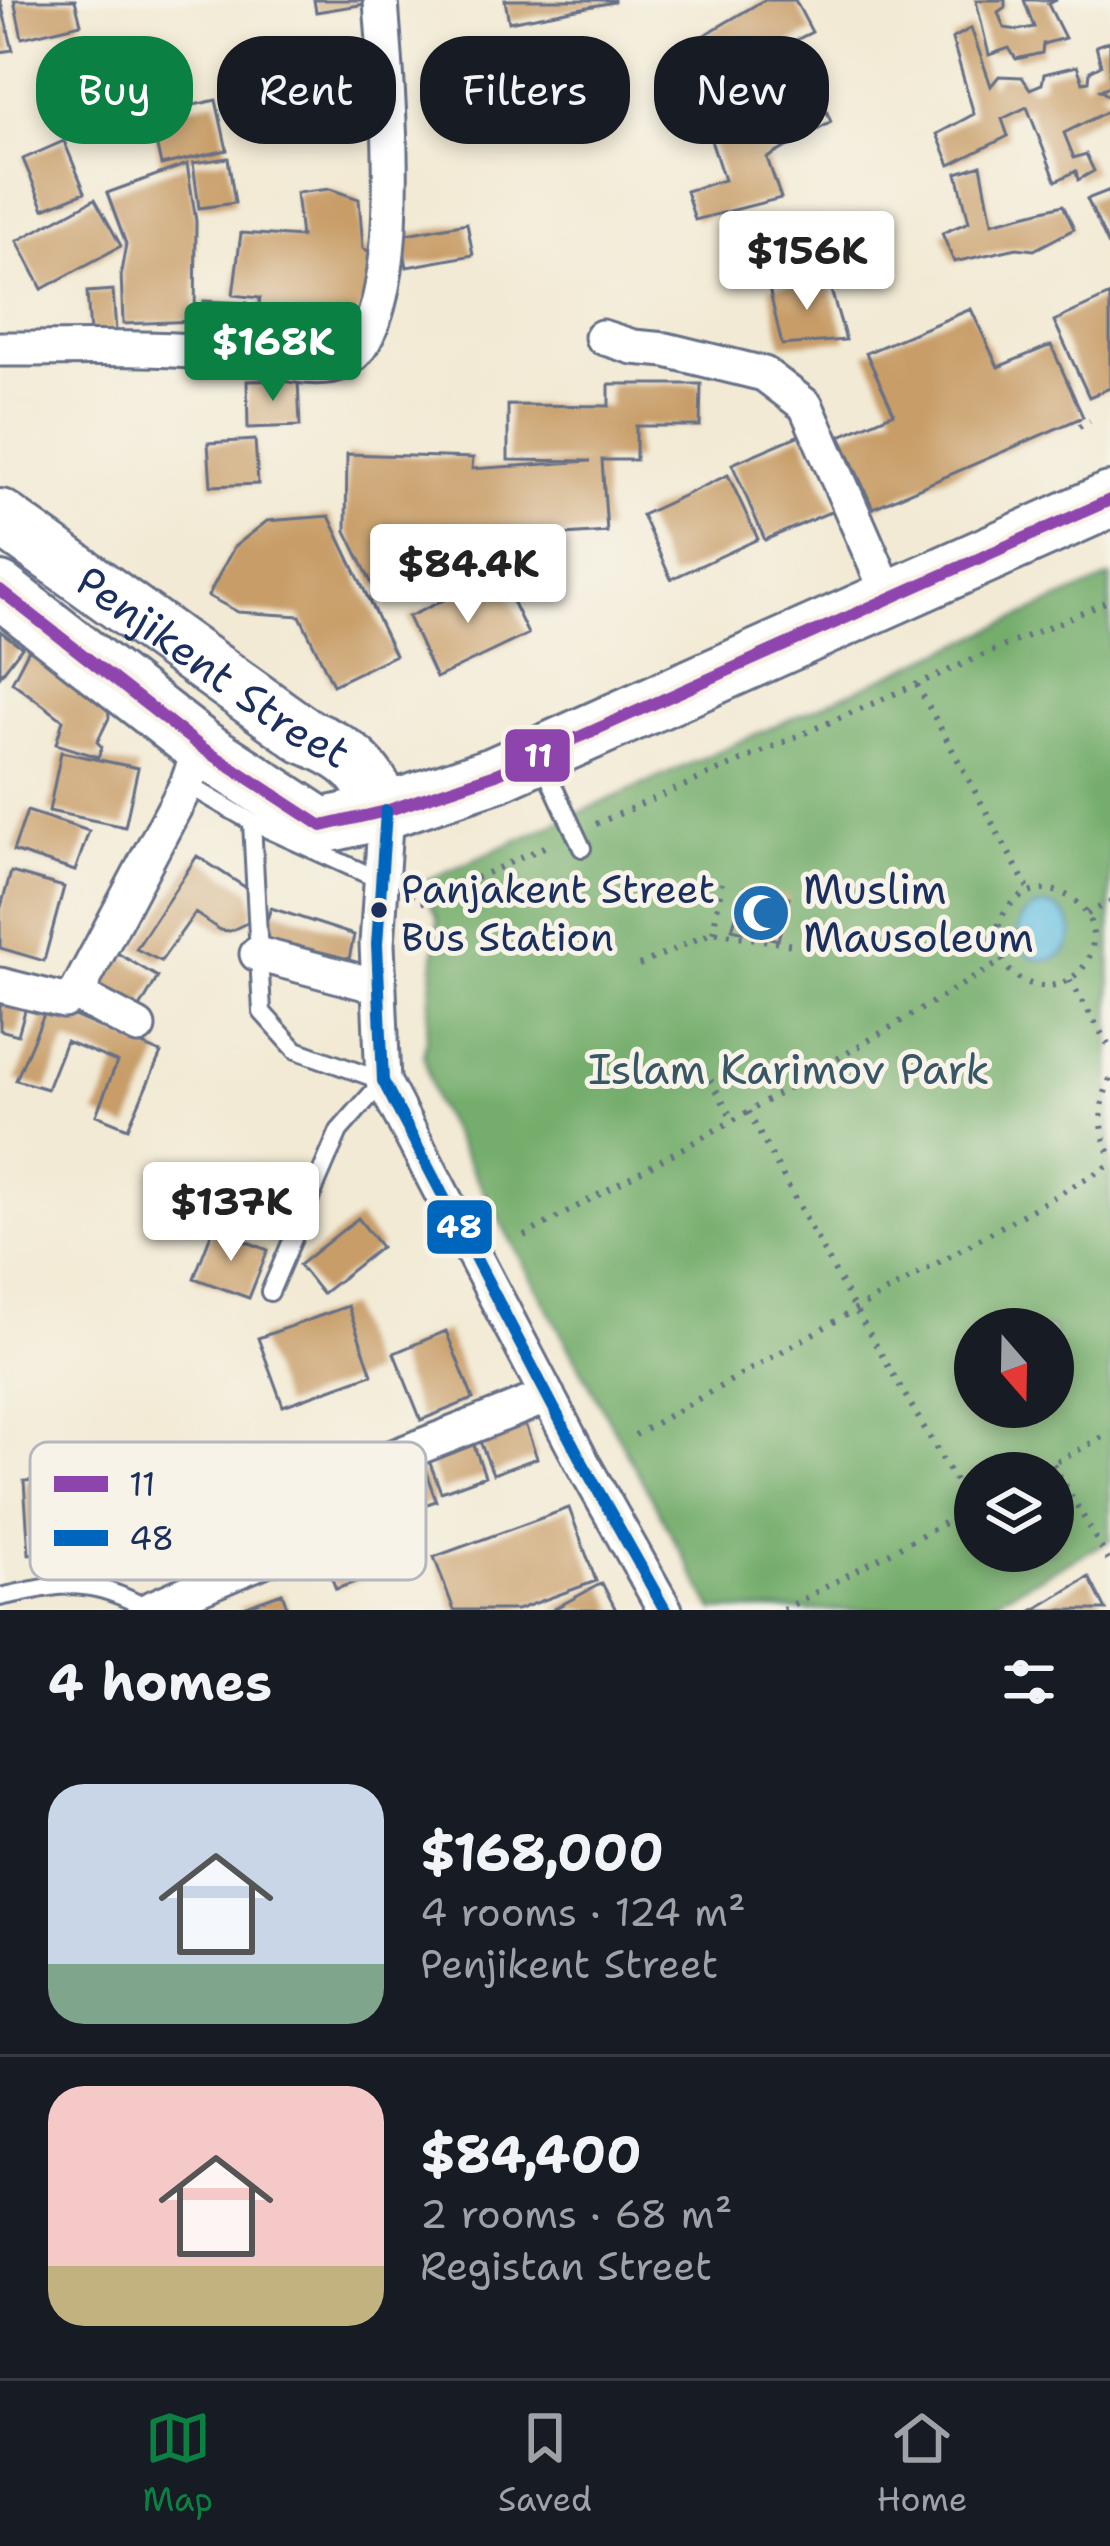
<!DOCTYPE html>
<html lang="en">
<head>
<meta charset="utf-8">
<style>
	:root { --surface:#171b24; --page:#242831; --text:#f1f3f6; --muted:#9ea1a6; --line:#363941; --accent:#0b8043 }
	body { margin:0; font-family:"Shantell Sans",sans-serif; background:var(--page); color:var(--text); height:100vh; display:flex; flex-direction:column; font-size:45px; white-space:nowrap }
	* { box-sizing:border-box; margin:0 }
	p { font-size:39px; color:var(--muted) }
	.icon { flex:none; width:66px; height:66px; fill:none; stroke:currentColor; stroke-width:2; stroke-linecap:round; stroke-linejoin:round }
	.map { position:relative; height:1610px; overflow:hidden }
	.drawer { display:flex; flex-direction:column; background:var(--surface); flex:1 }
	.drawer>* { flex:none }
	.guide { position:absolute; left:36px; top:36px; width:1038px; height:108px; display:flex; gap:24px }
	.needle { width:78px; rotate:160deg }
	.tools { position:absolute; left:954px; top:1308px; display:grid; gap:24px }
	.tools a { display:grid; place-items:center; width:120px; height:120px; border-radius:50%; background:var(--surface); box-shadow:0 6px 18px #0003; font-size:60px }
	.price { position:absolute; translate:-50% -102px; padding:0 27px; border-radius:12px; background:#fff; color:#222; font-size:39px; line-height:78px; filter:drop-shadow(0 3px 6px #0008) }
	.price::after { content:''; position:absolute; left:50%; top:72px; width:36px; height:27px; margin-left:-18px; background:inherit; clip-path:polygon(0 0,100% 0,50% 100%) }
	.price.on { background:var(--accent); color:#fff }
	ul { padding:0; list-style:none }
	li { display:flex; align-items:center; gap:36px; height:300px; padding:0 48px }
	li+li { border-top:3px solid var(--line) }
	li span { display:grid; place-items:center; flex:none; width:336px; height:240px; border-radius:36px; color:#555 }
	li>.icon { margin-inline-start:auto }
	span .icon { width:144px; height:144px; fill:#fffc; stroke-width:1 }
	li b { font-size:51px }
	h2 { display:flex; justify-content:space-between; align-items:center; height:144px; padding:0 48px; font-size:51px }
	.pill { padding:0 42px; border-radius:48px; background:var(--surface); box-shadow:0 6px 18px #0003; font-size:42px; line-height:108px }
	.pill.on { background:var(--accent); color:#fff }
	.tab-bar { display:flex; justify-content:space-around; align-items:center; height:168px; border-top:3px solid var(--line); background:var(--surface); font-size:33px; color:var(--muted) }
	.tab-bar a { display:grid; justify-items:center; gap:6px }
	.tab-bar .on { color:var(--accent) }
	.map>svg:first-child { display:block }
	.forest { fill:#74ad6c; stroke:#486e65; stroke-width:3; fill-rule:evenodd }
	.water { fill:#64c0e2; stroke:#4078a0; stroke-width:3 }
	.building { fill:#c89d68 }
	.lines { fill:none; stroke-linecap:round; stroke-linejoin:round }
	.lane-casing { stroke:#667087; stroke-width:22 }
	.street-casing { stroke:#667087; stroke-width:39 }
	.primary-casing { stroke:#667087; stroke-width:60 }
	.path { stroke:#667087; stroke-width:6; stroke-dasharray:3 9; stroke-linecap:butt }
	.lane { stroke:#fff; stroke-width:16 }
	.street { stroke:#fff; stroke-width:33 }
	.primary { stroke:#fff; stroke-width:54 }
	.bus-1-casing { stroke:#f7f3e8; stroke-width:21 }
	.bus-2-casing { stroke:#f7f3e8; stroke-width:21 }
	.bus-1 { stroke:#8e44ad; stroke-width:12 }
	.bus-2 { stroke:#0065bd; stroke-width:12 }
	.bus-dot { fill:#1b2f5e; stroke:#f7f3e8; stroke-width:4.5 }
	.labels { text-anchor:middle; stroke-width:10; stroke-linejoin:round; paint-order:stroke }
	.bus-label { font-size:39px; fill:#1b2f5e; stroke:#f7f3e8; text-anchor:start }
	.street-label { font-size:42px; fill:#1b2f5e; stroke:#f7f3e8 }
	.poi-label { font-size:42px; fill:#1b2f5e; stroke:#f7f3e8; text-anchor:start }
	.park-label { font-size:42px; fill:#385666; stroke:#f7f3e8 }
	.key { fill:#f7f3e8; stroke:#b5b8bf; stroke-width:3 }
	.key-label { font-size:33px; fill:#1b2f5e }
	.line-badge { stroke:#f7f3e8; stroke-width:4.5 }
	.badge-label { font-size:33px; text-anchor:middle; font-weight:bold; fill:#fff }
</style>
</head>
<body>
<div class="map">
<svg width="1110" height="1610" viewBox="0 0 1110 1610">
	<rect width="100%" height="100%" fill="#f7f3e8"/>
	<filter id="ink" filterUnits="userSpaceOnUse"><feTurbulence type="fractalNoise" baseFrequency=".00833" numOctaves="2"/><feDisplacementMap in="SourceGraphic" scale="24" xChannelSelector="R" yChannelSelector="G"/><feConvolveMatrix kernelMatrix="1 2 1 2 8 2 1 2 1" color-interpolation-filters="sRGB"/></filter>
	<filter id="wash" filterUnits="userSpaceOnUse"><feTurbulence type="fractalNoise" baseFrequency=".004" numOctaves="4" result="noise"/><feDisplacementMap in="SourceGraphic" scale="48" xChannelSelector="R" yChannelSelector="G"/><feGaussianBlur stdDeviation="2.7" result="paint"/><feColorMatrix in="noise" values="0 0 0 0 0 0 0 0 0 0 0 0 0 0 0 0 0 1.4 0 .05"/><feComposite in="paint" operator="in"/></filter>
	<g filter="url(#wash)">
		<rect width="100%" height="100%" fill="#f2ead4"/>
		<path class="forest" d="M 1110,577 L 1110,1540 L 977,1610 L 713,1610 L 436,1104 L 424,1057 L 438,919 L 419,884 ZM 975,1329 L 1053,1329 L 1053,1407 L 975,1407 ZM 975,1473 L 1053,1473 L 1053,1551 L 975,1551 Z"/>
		<path class="water" d="M1018 933a27 27 0 1 1 54 0a27 27 0 1 1-54 0Z"/>
		<g id="blocks">
			<path class="building" d="M 0,0 L 13,50 L 0,52 Z
				M 14,0 L 75,0 L 81,24 L 22,38 Z
				M 314,0 L 372,0 L 372,3 L 316,12 Z
				M 505,0 L 614,0 L 614,2 L 509,22 Z
				M 764,0 L 795,0 L 812,32 L 750,63 L 769,103 L 815,84 L 831,122 L 767,158 L 781,198 L 695,220 L 686,191 L 724,180 L 704,119 L 662,60 Z
				M 976,0 L 1005,0 L 1005,7 L 998,12 L 1004,28 L 1018,30 L 1034,27 L 1024,0 L 1057,0 L 1048,4 L 1065,38 L 1043,44 L 1042,53 L 1016,59 L 1009,48 L 989,55 Z
				M 971,28 L 991,86 L 999,76 L 1022,77 L 1030,89 L 1042,84 L 1044,74 L 1077,66 L 1083,82 L 1089,81 L 1090,71 L 1101,65 L 1096,46 L 1110,41 L 1110,86 L 1100,90 L 1110,97 L 1110,110 L 1064,133 L 1074,158 L 1086,154 L 1094,171 L 1078,180 L 1076,171 L 1056,181 L 1027,107 L 1002,119 L 1008,136 L 950,165 L 937,134 L 974,114 L 952,39 Z
				M 114,52 L 123,84 L 70,98 L 61,67 Z
				M 372,84 L 382,110 L 335,130 L 319,90 Z
				M 216,100 L 227,150 L 161,165 L 150,115 Z
				M 64,141 L 85,192 L 44,209 L 23,159 Z
				M 228,158 L 235,203 L 199,208 L 193,163 Z
				M 187,164 L 196,221 L 195,321 L 123,324 L 121,272 L 126,244 L 107,193 Z
				M 981,165 L 992,223 L 1063,205 L 1074,229 L 1034,250 L 1017,248 L 954,262 L 942,233 L 969,222 L 957,173 Z
				M 330,189 L 359,199 L 363,248 L 382,259 L 354,326 L 322,343 L 254,336 L 260,298 L 233,295 L 241,233 L 301,237 L 296,193 Z
				M 1110,190 L 1110,248 L 1087,199 Z
				M 95,199 L 121,246 L 42,289 L 17,241 Z
				M 467,223 L 473,255 L 407,267 L 401,235 Z
				M 827,277 L 846,340 L 782,345 L 769,288 Z
				M 113,290 L 116,331 L 90,333 L 87,292 Z
				M 1110,295 L 1110,388 L 1089,397 L 1054,321 Z
				M 204,301 L 247,303 L 245,341 L 203,339 Z
				M 971,309 L 998,367 L 1051,345 L 1083,417 L 873,508 L 840,436 L 894,413 L 866,353 Z
				M 298,380 L 300,426 L 248,428 L 247,381 Z
				M 609,384 L 701,384 L 700,426 L 636,426 L 636,460 L 602,460 L 607,532 L 477,541 L 374,588 L 346,531 L 347,454 L 473,458 L 472,469 L 591,461 L 508,460 L 508,405 L 609,406 Z
				M 802,434 L 835,510 L 765,540 L 732,464 Z
				M 255,440 L 258,484 L 211,486 L 208,443 Z
				M 728,475 L 758,539 L 671,579 L 642,515 Z
				M 329,516 L 395,655 L 333,685 L 300,616 L 238,612 L 208,596 L 234,547 L 267,521 Z
				M 499,574 L 528,634 L 436,678 L 408,617 Z
				M 0,631 L 22,647 L 0,676 Z
				M 29,649 L 108,703 L 109,718 L 97,742 L 102,747 L 98,757 L 56,744 L 63,720 L 12,682 Z
				M 61,752 L 138,768 L 125,827 L 49,811 Z
				M 27,811 L 89,831 L 75,871 L 13,851 Z
				M 197,856 L 251,891 L 254,908 L 249,922 L 230,931 L 220,930 L 195,913 L 161,961 L 136,949 Z
				M 11,872 L 64,887 L 44,961 L 0,948 L 0,910 Z
				M 745,887 L 789,897 L 778,940 L 732,929 Z
				M 271,908 L 354,935 L 349,959 L 261,937 Z
				M 112,950 L 158,977 L 134,1018 L 88,990 Z
				M 0,992 L 28,1000 L 18,1035 L 0,1030 Z
				M 48,1005 L 161,1053 L 128,1128 L 96,1115 L 117,1062 L 66,1041 L 47,1089 L 16,1080 Z
				M 358,1218 L 381,1247 L 322,1294 L 299,1265 Z
				M 213,1229 L 268,1250 L 249,1298 L 194,1278 Z
				M 348,1306 L 372,1374 L 283,1406 L 258,1338 Z
				M 446,1331 L 473,1399 L 421,1420 L 394,1353 Z
				M 524,1421 L 537,1458 L 493,1474 L 479,1439 Z
				M 472,1440 L 485,1476 L 441,1492 L 428,1458 Z
				M 426,1472 L 436,1501 L 392,1516 L 382,1487 Z
				M 93,1475 L 99,1548 L 29,1554 L 24,1481 Z
				M 569,1508 L 596,1581 L 517,1610 L 454,1610 L 434,1557 Z
				M 366,1536 L 380,1573 L 336,1589 L 322,1554 Z
				M 1089,1577 L 1106,1610 L 1034,1610 Z
				M 602,1583 L 616,1610 L 552,1610 Z
				M 282,1593 L 288,1610 L 238,1610 L 238,1609 Z"/>
		</g>
	</g>
	<g filter="url(#ink)">
		<use href="#blocks" fill-opacity="0" stroke="#667087" stroke-width="3"/>
		<g class="lines">
			<g class="lane-casing">
				<path id="lane" d="M 542,762 L 582,848
					M 187,784 L 252,822 L 382,881
					M 252,822 L 262,1012 L 296,1050 L 383,1081 L 339,1131 L 270,1292
					M 0,1597 C 65,1583 88,1576 148,1609"/>
			</g>
			<g class="street-casing">
				<path id="street" d="M 602,337 L 633,347 L 666,350 L 764,374 L 806,406 L 890,598
					M 0,349 C 85,349 174,345 258,358 C 282,362 316,372 340,363 C 415,331 385,70 381,0
					M 386,811 L 377,944 L 383,1081 L 582,1462 L 665,1610
					M 257,954 L 377,986
					M 0,985 L 64,1001 L 76,994 L 187,784 L 201,747
					M 76,994 L 138,1027
					M 148,1610 L 351,1522 L 367,1499 L 373,1472 L 381,1462 L 548,1396"/>
			</g>
			<g class="primary-casing">
				<g id="primary">
					<path id="s1" d="M 0,517 L 305,736 C 352,755 363,767 386,811"/>
					<path d="M 0,590 L 201,747 L 322,826 L 386,811 L 496,774 L 1110,500"/>
				</g>
			</g>
			<path class="path" d="M 1079,427 L 1090,421
				M 917,685 L 1030,892
				M 596,824 L 1110,600
				M997 938a48 48 0 1 1 96 0a48 48 0 1 1-96 0Z
				M 411,897 L 421,903 L 551,844
				M 1087,914 L 1110,902
				M 713,932 L 722,883
				M 639,965 L 713,932 L 793,945
				M 1070,980 L 1110,1048
				M 694,1062 L 709,1077 L 733,1120
				M 1110,1079 C 1099,1104 1099,1129 1110,1154
				M 748,1112 L 855,1309 L 971,1508
				M 524,1236 L 748,1112 L 1002,961
				M 635,1435 L 1110,1165
				M 1053,1464 L 1110,1563
				M 1036,1473 L 1110,1433
				M 783,1610 L 972,1508"/>
			<use href="#lane" class="lane"/>
			<use href="#street" class="street"/>
			<use href="#primary" class="primary"/>
			<g class="bus-1-casing">
				<path id="bus-1" d="M 0,590 L 201,747 L 322,826 L 386,811 L 496,774 L 1110,500"/>
			</g>
			<g class="bus-2-casing">
				<path id="bus-2" d="M 386,811 L 377,944 L 383,1081 L 582,1462 L 665,1610"/>
			</g>
			<use href="#bus-1" class="bus-1"/>
			<use href="#bus-2" class="bus-2"/>
		</g>
	</g>
	<defs>
		<g id="mosque-disc" transform="scale(3)"><circle r="9.5" fill="#1f6fb2" stroke="#f7f3e8"/><path d="M3.5-4.9A6 6 0 1 0 3.5 4.9A5 5 0 1 1 3.5-4.9Z" fill="#fff"/></g>
	</defs>
	<g fill-rule="evenodd">
		<use href="#mosque-disc" x="761" y="913"/>
	</g>
	<circle class="bus-dot" cx="379" cy="910" r="10"/>
	<g class="labels">
		<g class="bus-label">
			<text x="401" y="903">Panjakent Street<tspan x="401" dy="48">Bus Station</tspan></text>
		</g>
		<g class="street-label">
			<text dy="15" stroke="none"><textPath href="#s1" startOffset="261">Penjikent Street</textPath></text>
		</g>
		<g class="poi-label">
			<text x="803" y="904">Muslim<tspan x="803" dy="48">Mausoleum</tspan></text>
		</g>
		<g class="park-label">
			<text x="789" y="1084">Islam Karimov Park</text>
		</g>
	</g>
	<rect x="30" y="1442" width="396" height="138" rx="18" class="key"/>
	<rect x="54" y="1476" width="54" height="16" fill="#8e44ad"/>
	<rect x="54" y="1530" width="54" height="16" fill="#0065bd"/>
	<g class="key-label">
		<text x="129" y="1496">11</text>
		<text x="129" y="1550">48</text>
	</g>
	<g class="line-badge">
		<rect x="503" y="727" width="69" height="57" rx="12" fill="#8e44ad"/>
		<rect x="425" y="1198" width="69" height="58" rx="12" fill="#0065bd"/>
	</g>
	<g class="badge-label">
		<text x="538" y="767">11</text>
		<text x="459" y="1238">48</text>
	</g>
</svg>
<div class="tools">
<a><svg class="needle" viewBox="-14 -14 28 28"><path d="M0-13l5 13h-10z" fill="#e53935"/><path d="M0 13l5-13h-10z" fill="#9ea1a6"/></svg></a>
<a><svg class="icon" aria-label="layers" viewBox="0 0 24 24"><path d="M12 4l9 5-9 5-9-5zM3 14l9 5 9-5"/></svg></a>
</div>
<b class="price" style="left:807px;top:313px">$156K</b>
<b class="price on" style="left:273px;top:404px">$168K</b>
<b class="price" style="left:468px;top:626px">$84.4K</b>
<b class="price" style="left:231px;top:1264px">$137K</b>
<div class="guide">
<a class="pill on">Buy</a>
<a class="pill">Rent</a>
<a class="pill">Filters</a>
<a class="pill">New</a>
</div>
</div>
<section class="drawer">
<h2>4 homes<svg class="icon" aria-label="filters" viewBox="0 0 24 24"><path d="M4 7h16M4 17h16"/><circle cx="9" cy="7" r="2"/><circle cx="15" cy="17" r="2"/></svg></h2>
<ul>
<li><span style="background:linear-gradient(#c9d6e8 75%,#7fa58c 0)"><svg class="icon" aria-label="home" viewBox="0 0 24 24"><path d="M3 11l9-7 9 7M6 9v11h12V9"/></svg></span><div><b>$168,000</b><p>4 rooms · 124 m²</p><p>Penjikent Street</p></div></li>
<li><span style="background:linear-gradient(#f6c9c9 75%,#c2b280 0)"><svg class="icon" aria-label="home" viewBox="0 0 24 24"><path d="M3 11l9-7 9 7M6 9v11h12V9"/></svg></span><div><b>$84,400</b><p>2 rooms · 68 m²</p><p>Registan Street</p></div></li>
</ul>
</section>
<nav class="tab-bar">
<a class="on"><svg class="icon" aria-label="map" viewBox="0 0 24 24"><path d="M3 6l6-2 6 2 6-2v14l-6 2-6-2-6 2zM9 4v14M15 6v14"/></svg>Map</a>
<a><svg class="icon" aria-label="saved" viewBox="0 0 24 24"><path d="M7 4h10v16l-5-4-5 4z"/></svg>Saved</a>
<a><svg class="icon" aria-label="home" viewBox="0 0 24 24"><path d="M3 11l9-7 9 7M6 9v11h12V9"/></svg>Home</a>
</nav>
</body>
</html>
